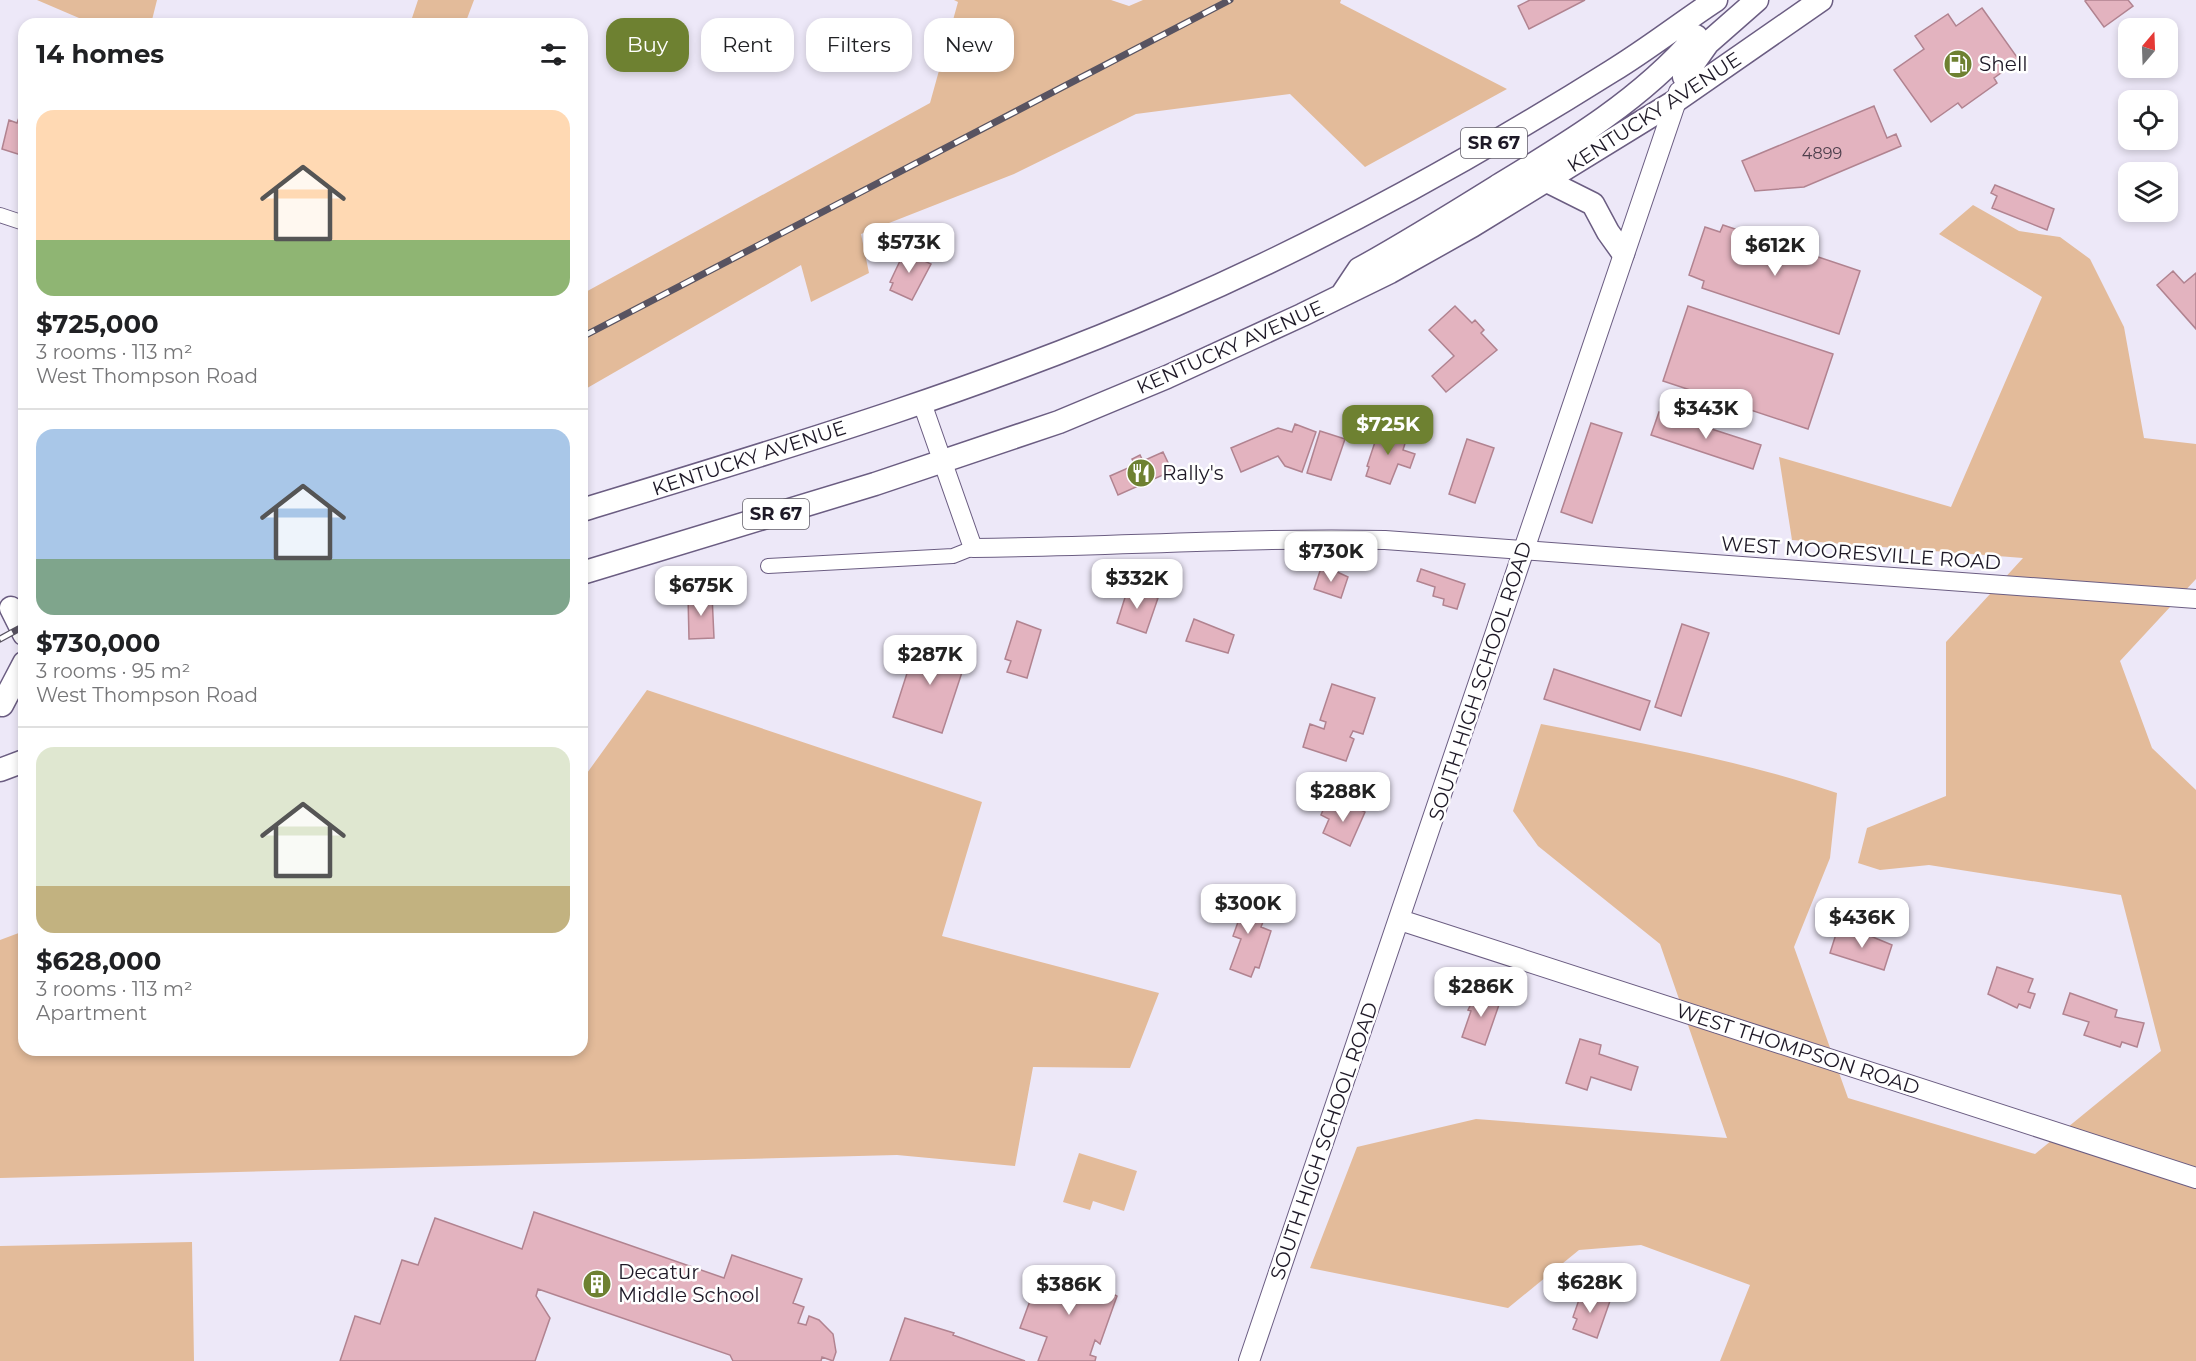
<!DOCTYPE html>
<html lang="en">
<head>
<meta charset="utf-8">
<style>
	:root { --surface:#fff; --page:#f6f6f6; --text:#202124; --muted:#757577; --line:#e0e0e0; --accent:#6e8131 }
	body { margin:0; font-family:Montserrat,sans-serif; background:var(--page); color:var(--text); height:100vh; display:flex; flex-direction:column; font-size:22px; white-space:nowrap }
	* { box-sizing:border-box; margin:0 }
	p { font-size:20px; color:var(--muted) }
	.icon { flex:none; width:33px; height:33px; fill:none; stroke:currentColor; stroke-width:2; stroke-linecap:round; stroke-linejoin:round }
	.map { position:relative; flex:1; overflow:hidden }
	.details { position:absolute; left:18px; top:18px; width:570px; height:1038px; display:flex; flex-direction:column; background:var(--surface); border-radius:18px; box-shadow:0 3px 9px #0003 }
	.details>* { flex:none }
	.banner { position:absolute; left:606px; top:18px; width:570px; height:54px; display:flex; gap:12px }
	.needle { width:39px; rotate:19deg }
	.fabs { position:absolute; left:2118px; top:18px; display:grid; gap:12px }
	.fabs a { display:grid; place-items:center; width:60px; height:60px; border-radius:12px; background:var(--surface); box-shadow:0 3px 9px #0003; font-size:30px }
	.price { position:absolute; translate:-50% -51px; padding:0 14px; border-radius:12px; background:#fff; color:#222; font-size:20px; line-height:39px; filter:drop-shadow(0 2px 3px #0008) }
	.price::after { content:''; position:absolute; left:50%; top:36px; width:18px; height:14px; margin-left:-9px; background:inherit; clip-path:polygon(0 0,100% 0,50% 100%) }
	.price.on { background:var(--accent); color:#fff }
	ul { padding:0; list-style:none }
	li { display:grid; align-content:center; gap:12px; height:318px; padding:0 18px }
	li+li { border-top:2px solid var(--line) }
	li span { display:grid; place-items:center; height:186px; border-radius:18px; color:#555 }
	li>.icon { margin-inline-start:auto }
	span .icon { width:108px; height:108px; fill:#fffc; stroke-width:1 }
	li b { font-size:26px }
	h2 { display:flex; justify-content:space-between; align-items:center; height:72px; padding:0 18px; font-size:26px }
	.pill { padding:0 21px; border-radius:18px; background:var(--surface); box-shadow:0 3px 9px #0003; font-size:21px; line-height:54px }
	.pill.on { background:var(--accent); color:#fff }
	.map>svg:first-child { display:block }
	.green { fill:#e3bb9a }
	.building { fill:#e3b3bf; stroke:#b18390; stroke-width:1.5 }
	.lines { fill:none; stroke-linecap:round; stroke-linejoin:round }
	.minor-casing { stroke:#6b5d82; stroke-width:16 }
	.tertiary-casing { stroke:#6b5d82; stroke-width:20 }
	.secondary-casing { stroke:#6b5d82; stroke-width:22 }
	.primary-casing { stroke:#6b5d82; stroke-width:25 }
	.minor { stroke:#fff; stroke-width:14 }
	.tertiary { stroke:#fff; stroke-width:18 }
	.secondary { stroke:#fff; stroke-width:20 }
	.primary { stroke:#fff; stroke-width:22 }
	.rail-casing { stroke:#585361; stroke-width:7 }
	.rail { stroke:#fff; stroke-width:4.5; stroke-dasharray:14; stroke-linecap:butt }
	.labels { text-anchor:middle; stroke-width:5; stroke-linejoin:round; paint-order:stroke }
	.number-label { font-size:16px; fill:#4f404d }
	.shield { fill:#fff; stroke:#625e68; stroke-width:1.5 }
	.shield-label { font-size:18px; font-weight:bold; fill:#1e1927 }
	.poi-label { font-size:20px; fill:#1e1927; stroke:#fff; text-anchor:start }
	.street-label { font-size:20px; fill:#1e1927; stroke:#fff }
</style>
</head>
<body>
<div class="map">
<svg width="2196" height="1361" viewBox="0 0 2196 1361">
	<rect width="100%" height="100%" fill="#ede8f8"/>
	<path class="green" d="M 37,0 L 157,0 L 151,24 L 93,24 Z
		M 418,0 L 474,0 L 465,24 L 410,24 Z
		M 954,0 L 1111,0 L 1129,6 L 1143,0 L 1341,0 L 1340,3 L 1507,89 L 1365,167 L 1290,94 L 1136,114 L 1014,174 L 861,234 L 869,273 L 811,302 L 801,265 L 582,391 L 582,294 L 930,103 L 958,2 Z
		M 1973,205 L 2019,231 L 2060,237 L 2090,259 L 2124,327 L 2144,438 L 2196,444 L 2196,579 L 2120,661 L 2152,748 L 2196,790 L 2196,1361 L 1720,1361 L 1750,1285 L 1641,1245 L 1579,1250 L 1508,1308 L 1310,1268 L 1357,1147 L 1476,1119 L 1727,1138 L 1660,944 L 1538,846 L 1513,811 L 1541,724 C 1641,743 1741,760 1837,793 L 1830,858 L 1794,947 L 1848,1098 L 2035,1154 L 2161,1051 L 2121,895 L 1929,865 L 1880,870 L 1858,863 L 1867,828 L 1946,796 L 1946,642 L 2023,558 L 1792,540 L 1779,457 L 1951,507 L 2042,297 L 1939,234 Z
		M 647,690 L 982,802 L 942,936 L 1159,993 L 1130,1068 L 1033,1067 L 1015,1166 L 897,1155 L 0,1178 L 0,940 L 24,931 L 24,1050 L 582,1050 L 582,780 Z
		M 1079,1153 L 1137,1171 L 1124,1211 L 1093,1201 L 1090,1210 L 1063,1202 Z
		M 192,1242 L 194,1361 L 0,1361 L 0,1246 Z"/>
	<path class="building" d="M 1530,0 L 1585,0 L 1529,29 L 1518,6 Z
		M 2087,0 L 2128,0 L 2133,6 L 2104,27 L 2085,1 Z
		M 1982,8 L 2019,60 L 1994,78 L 1997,83 L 1962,108 L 1958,103 L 1931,122 L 1894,70 L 1924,49 L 1915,36 L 1948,14 L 1956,26 Z
		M 24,104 L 24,156 L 2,149 L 9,120 L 17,123 Z
		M 1874,106 L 1887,138 L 1896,134 L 1901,146 L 1804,187 L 1755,191 L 1742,161 Z
		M 1995,185 L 2054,209 L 2047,230 L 1992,208 L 1997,196 L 1991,193 Z
		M 1723,225 L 1860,271 L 1839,334 L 1702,288 L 1704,281 L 1689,275 L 1705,227 L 1720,232 Z
		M 908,244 L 919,250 L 916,257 L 931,264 L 912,300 L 890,290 L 893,283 L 890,282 Z
		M 2173,271 L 2184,283 L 2196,273 L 2196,329 L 2157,285 Z
		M 1455,306 L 1472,323 L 1475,320 L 1484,330 L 1481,333 L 1497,350 L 1446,392 L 1432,376 L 1454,356 L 1429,330 Z
		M 1688,306 L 1833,354 L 1808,429 L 1663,381 Z
		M 1659,412 L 1761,445 L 1753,469 L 1651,435 Z
		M 1591,423 L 1622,433 L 1592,523 L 1561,512 Z
		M 1295,424 L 1316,432 L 1302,472 L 1285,466 L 1278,456 L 1241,472 L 1231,448 L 1278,428 L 1292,432 Z
		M 1380,427 L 1407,437 L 1403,450 L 1415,454 L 1410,468 L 1398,464 L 1390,484 L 1366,476 L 1369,467 L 1367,466 Z
		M 1320,431 L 1345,439 L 1331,480 L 1307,473 Z
		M 1467,439 L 1494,448 L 1475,503 L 1449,494 Z
		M 1163,452 L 1172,471 L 1118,495 L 1110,476 L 1135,465 L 1132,459 L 1140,455 L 1143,461 Z
		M 1321,568 L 1332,572 L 1333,570 L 1348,577 L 1341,598 L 1314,589 Z
		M 1421,569 L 1465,584 L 1457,609 L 1443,605 L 1444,599 L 1433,596 L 1435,587 L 1417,581 Z
		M 1128,588 L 1158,598 L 1146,633 L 1117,623 Z
		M 712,595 L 714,638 L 689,639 L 688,596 Z
		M 1194,619 L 1234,635 L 1228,653 L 1186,641 Z
		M 1017,621 L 1041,630 L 1027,678 L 1007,672 L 1011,661 L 1005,659 Z
		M 1682,624 L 1709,633 L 1681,716 L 1655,707 Z
		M 918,639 L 968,654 L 942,733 L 893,717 Z
		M 1554,669 L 1650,701 L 1640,730 L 1544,699 Z
		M 1332,684 L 1375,698 L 1363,734 L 1353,731 L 1350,737 L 1354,739 L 1346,761 L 1303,747 L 1310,724 L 1324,729 L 1326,722 L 1320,720 Z
		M 1326,803 L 1343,811 L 1347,803 L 1365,812 L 1350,846 L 1323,833 L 1329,819 L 1321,815 Z
		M 1230,895 L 1254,903 L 1252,907 L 1267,912 L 1261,927 L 1271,931 L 1259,968 L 1255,967 L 1251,977 L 1230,969 L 1241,939 L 1233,936 L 1238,922 L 1223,916 Z
		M 1837,931 L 1855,936 L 1856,934 L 1868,935 L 1892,945 L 1884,970 L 1830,953 Z
		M 1997,967 L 2033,979 L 2028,992 L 2035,994 L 2030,1008 L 2019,1004 L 2017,1008 L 1988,994 Z
		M 1481,992 L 1501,999 L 1485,1045 L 1462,1037 L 1471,1011 L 1468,1010 L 1471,1004 L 1474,1001 L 1478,1002 Z
		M 2070,993 L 2117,1010 L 2115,1017 L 2144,1023 L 2137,1047 L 2122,1042 L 2120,1047 L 2084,1035 L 2089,1022 L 2063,1014 Z
		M 1580,1039 L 1601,1045 L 1599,1054 L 1638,1067 L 1631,1090 L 1591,1077 L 1587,1090 L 1566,1083 Z
		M 534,1212 L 724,1278 L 732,1255 L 802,1279 L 793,1303 L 804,1307 L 798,1323 L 806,1325 L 809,1316 L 819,1320 L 833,1334 L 836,1352 L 833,1361 L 822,1357 L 821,1361 L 733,1361 L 730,1355 L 538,1289 L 536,1296 L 550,1318 L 535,1361 L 340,1361 L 355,1316 L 380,1324 L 402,1260 L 418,1265 L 435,1218 L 522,1249 Z
		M 1041,1271 L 1086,1287 L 1090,1275 L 1114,1284 L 1111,1293 L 1117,1296 L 1100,1344 L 1095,1340 L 1090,1355 L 1096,1357 L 1095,1361 L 1038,1361 L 1047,1337 L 1020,1328 Z
		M 1582,1291 L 1610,1301 L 1597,1338 L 1573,1329 L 1577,1319 L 1573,1317 Z
		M 905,1318 L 954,1333 L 953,1335 L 1025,1361 L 890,1361 Z"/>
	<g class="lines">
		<g class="minor-casing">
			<path id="minor" d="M 0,215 L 24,223
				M 768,566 L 953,556 L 973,548"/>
		</g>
		<g class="tertiary-casing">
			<path id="tertiary" d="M 922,403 L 973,548 C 1110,547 1247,537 1385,540 L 2196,599"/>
		</g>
		<g class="secondary-casing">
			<path id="secondary" d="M 1400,920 L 2196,1178
				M 1249,1361 L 1679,92"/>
		</g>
		<g class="primary-casing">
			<path id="primary" d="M 1684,77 L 1708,43 L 1757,0
				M 1547,181 L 1593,204 L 1608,232 L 1623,253
				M 1341,296 L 1359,269 C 1406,243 1451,215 1496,187 C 1567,144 1641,100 1696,36
				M 582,510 C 782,449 983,389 1175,305 C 1327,239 1472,159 1612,71 C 1648,49 1681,23 1716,0
				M 582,573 L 875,484 L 1059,422 L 1167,377 L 1302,315 L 1390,272 L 1472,226 L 1677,100 L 1821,0
				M 11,608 L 24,634
				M 2,705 L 24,663
				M 0,770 L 24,761"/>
		</g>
		<use href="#minor" class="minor"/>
		<use href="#tertiary" class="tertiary"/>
		<use href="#secondary" class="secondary"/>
		<use href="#primary" class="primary"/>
		<g class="rail-casing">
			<path id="rail" d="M 582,337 L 1230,0
				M 0,639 L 24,626"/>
		</g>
		<use href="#rail" class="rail"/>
	</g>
	<defs>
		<g id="fuel-disc" transform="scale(1.5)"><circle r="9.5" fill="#6e8131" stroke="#fff"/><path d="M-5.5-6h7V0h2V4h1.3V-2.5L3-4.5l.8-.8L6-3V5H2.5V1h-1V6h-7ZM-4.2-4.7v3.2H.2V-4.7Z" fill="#fff"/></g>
		<g id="restaurant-disc" transform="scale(1.5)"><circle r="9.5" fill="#6e8131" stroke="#fff"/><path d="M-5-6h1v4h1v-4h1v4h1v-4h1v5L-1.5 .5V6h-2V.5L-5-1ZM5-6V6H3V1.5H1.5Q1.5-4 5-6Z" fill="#fff"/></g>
		<g id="building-disc" transform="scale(1.5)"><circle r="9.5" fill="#6e8131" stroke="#fff"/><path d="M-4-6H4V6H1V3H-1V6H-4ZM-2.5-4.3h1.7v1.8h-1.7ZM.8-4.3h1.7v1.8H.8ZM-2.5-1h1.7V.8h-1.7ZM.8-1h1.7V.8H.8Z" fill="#fff"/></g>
	</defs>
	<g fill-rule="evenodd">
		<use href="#fuel-disc" x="1958" y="64"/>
		<use href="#restaurant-disc" x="1141" y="473"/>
		<use href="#building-disc" x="597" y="1284"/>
	</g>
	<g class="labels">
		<g class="number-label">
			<text x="1822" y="159">4899</text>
		</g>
		<g class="shield">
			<rect x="1461" y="128" width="66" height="30" rx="4.5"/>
			<rect x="743" y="499" width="66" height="30" rx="4.5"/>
		</g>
		<g class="shield-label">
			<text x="1494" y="149">SR 67</text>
			<text x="776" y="520">SR 67</text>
		</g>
		<g class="poi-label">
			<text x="1979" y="71">Shell</text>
			<text x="1162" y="480">Rally's</text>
			<text x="618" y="1279">Decatur<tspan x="618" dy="23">Middle School</tspan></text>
		</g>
		<g class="street-label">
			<text transform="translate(1654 112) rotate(-33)" y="7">KENTUCKY AVENUE</text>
			<text transform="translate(1230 347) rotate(-24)" y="7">KENTUCKY AVENUE</text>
			<text transform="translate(749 458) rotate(-18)" y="7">KENTUCKY AVENUE</text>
			<text transform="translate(1861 553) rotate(4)" y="7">WEST MOORESVILLE ROAD</text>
			<text transform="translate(1480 681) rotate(-72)" y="7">SOUTH HIGH SCHOOL ROAD</text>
			<text transform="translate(1798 1049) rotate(18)" y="7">WEST THOMPSON ROAD</text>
			<text transform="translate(1324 1141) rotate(-71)" y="7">SOUTH HIGH SCHOOL ROAD</text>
		</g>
	</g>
</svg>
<div class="fabs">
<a><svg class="needle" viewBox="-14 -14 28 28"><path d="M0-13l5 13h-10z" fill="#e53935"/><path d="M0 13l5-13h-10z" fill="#757577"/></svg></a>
<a><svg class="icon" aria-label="locate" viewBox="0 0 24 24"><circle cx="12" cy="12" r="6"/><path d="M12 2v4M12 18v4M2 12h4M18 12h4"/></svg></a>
<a><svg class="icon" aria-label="layers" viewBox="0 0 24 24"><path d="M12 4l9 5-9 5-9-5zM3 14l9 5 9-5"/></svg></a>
</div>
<b class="price" style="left:909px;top:274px">$573K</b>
<b class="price" style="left:1775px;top:277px">$612K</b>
<b class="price" style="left:1706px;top:440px">$343K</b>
<b class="price on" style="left:1388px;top:456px">$725K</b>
<b class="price" style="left:1331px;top:583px">$730K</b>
<b class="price" style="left:1137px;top:610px">$332K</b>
<b class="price" style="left:701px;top:617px">$675K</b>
<b class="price" style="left:930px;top:686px">$287K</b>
<b class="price" style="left:1343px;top:823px">$288K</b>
<b class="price" style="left:1248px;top:935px">$300K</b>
<b class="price" style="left:1862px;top:949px">$436K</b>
<b class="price" style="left:1481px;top:1018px">$286K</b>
<b class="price" style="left:1590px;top:1314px">$628K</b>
<b class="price" style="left:1069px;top:1316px">$386K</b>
<div class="banner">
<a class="pill on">Buy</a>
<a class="pill">Rent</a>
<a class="pill">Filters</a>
<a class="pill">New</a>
</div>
<section class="details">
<h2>14 homes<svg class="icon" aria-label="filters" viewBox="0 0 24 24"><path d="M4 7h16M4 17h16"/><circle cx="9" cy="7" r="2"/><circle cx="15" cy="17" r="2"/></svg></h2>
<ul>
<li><span style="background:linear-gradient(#ffd9b3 70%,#8fb573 0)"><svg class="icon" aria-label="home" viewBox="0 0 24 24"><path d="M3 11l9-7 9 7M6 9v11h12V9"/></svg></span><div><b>$725,000</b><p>3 rooms · 113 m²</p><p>West Thompson Road</p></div></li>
<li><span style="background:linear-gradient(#a9c7e8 70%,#7fa58c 0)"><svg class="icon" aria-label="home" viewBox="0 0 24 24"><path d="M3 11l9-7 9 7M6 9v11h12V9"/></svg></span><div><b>$730,000</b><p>3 rooms · 95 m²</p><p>West Thompson Road</p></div></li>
<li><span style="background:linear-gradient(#dfe7d0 75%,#c2b280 0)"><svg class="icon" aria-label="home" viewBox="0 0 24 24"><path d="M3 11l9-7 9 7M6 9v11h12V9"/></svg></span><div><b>$628,000</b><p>3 rooms · 113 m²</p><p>Apartment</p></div></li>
</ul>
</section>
</div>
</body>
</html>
